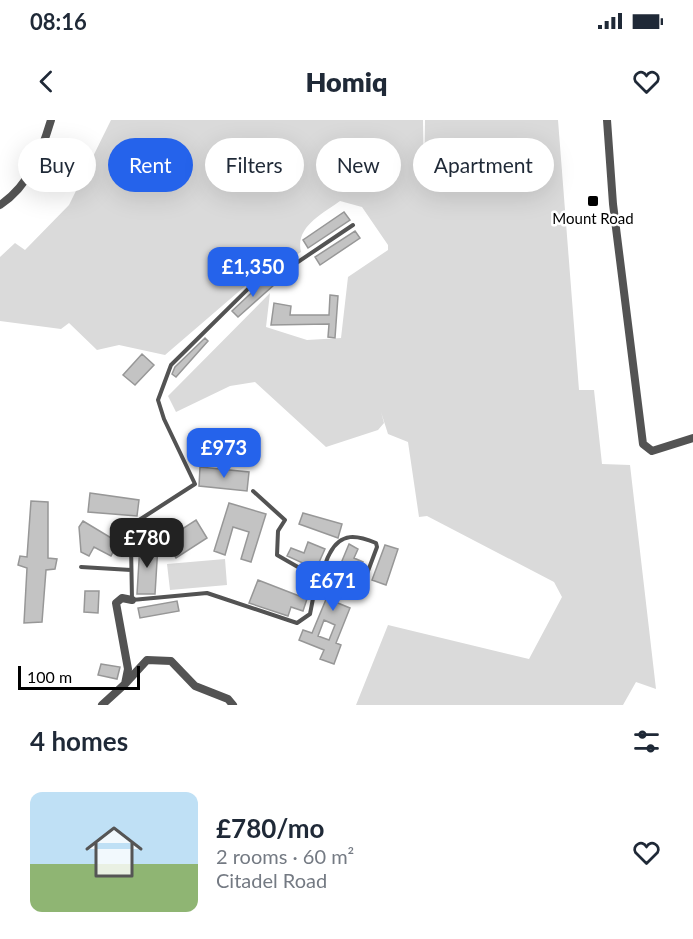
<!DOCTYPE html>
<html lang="en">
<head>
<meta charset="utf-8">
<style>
	:root { --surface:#fff; --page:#f2f2f3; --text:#1f2937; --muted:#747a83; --line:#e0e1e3; --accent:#2563eb }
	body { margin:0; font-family:Lato,sans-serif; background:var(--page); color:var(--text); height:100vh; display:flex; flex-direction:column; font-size:22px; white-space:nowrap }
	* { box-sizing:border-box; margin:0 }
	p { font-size:20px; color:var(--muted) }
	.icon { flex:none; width:33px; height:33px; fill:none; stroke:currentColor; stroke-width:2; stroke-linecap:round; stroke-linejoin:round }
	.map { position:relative; height:585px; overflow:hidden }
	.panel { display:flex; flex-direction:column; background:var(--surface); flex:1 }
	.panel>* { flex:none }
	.top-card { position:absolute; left:18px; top:18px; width:657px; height:54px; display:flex; gap:12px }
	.scale { position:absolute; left:18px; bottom:15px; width:122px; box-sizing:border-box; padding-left:6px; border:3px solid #000; border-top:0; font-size:16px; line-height:21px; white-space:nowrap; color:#000; -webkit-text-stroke:4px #fff; paint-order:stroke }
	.price { position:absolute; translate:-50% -51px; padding:0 14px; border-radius:12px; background:var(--accent); color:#fff; font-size:20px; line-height:39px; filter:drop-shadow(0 2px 3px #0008) }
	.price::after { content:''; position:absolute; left:50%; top:36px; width:18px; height:14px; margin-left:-9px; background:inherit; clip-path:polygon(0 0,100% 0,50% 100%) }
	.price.active { background:#222; color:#fff }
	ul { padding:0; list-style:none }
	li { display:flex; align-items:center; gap:18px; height:150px; padding:0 30px }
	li+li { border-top:2px solid var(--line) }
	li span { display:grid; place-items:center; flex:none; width:168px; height:120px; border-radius:12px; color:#555 }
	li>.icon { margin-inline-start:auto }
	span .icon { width:72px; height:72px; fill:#fffc; stroke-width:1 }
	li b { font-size:26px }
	h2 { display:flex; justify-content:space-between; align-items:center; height:72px; padding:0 30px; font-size:26px }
	.tag { padding:0 21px; border-radius:27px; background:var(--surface); box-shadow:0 6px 24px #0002; font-size:21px; line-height:54px }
	.tag.active { background:var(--accent); color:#fff }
	.status { display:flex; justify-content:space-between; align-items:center; height:42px; padding:0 30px; background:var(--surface); direction:ltr }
	.status svg { height:16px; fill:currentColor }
	header { display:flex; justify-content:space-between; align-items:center; height:78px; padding:0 30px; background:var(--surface); font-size:27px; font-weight:800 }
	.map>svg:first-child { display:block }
	.green { fill:#dadada }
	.building { fill:#c3c3c3; stroke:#979797; stroke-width:1.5; fill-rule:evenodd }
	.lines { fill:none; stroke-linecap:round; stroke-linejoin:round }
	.lane { stroke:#535353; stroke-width:4 }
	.street { stroke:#535353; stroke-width:8 }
	.poi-dot { fill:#000; stroke:#fff; stroke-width:2 }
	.labels { text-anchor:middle; stroke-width:5; stroke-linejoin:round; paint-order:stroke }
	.poi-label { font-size:15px; fill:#000; stroke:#fff }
</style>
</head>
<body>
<div class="status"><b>08:16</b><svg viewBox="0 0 49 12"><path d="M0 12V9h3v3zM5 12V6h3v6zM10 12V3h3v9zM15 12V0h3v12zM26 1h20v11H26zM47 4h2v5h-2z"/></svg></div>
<header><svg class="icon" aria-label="back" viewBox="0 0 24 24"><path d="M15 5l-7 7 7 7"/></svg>Homiq<svg class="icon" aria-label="heart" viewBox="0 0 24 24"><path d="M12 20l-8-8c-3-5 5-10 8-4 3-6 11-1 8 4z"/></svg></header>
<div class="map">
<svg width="693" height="585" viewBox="0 0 693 585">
	<rect width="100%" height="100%" fill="#fff"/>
	<path class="green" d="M 111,0 L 423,0 L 424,59 L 425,0 L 558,0 L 579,270 L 594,270 L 602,344 L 630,345 L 656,569 L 636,562 L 623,585 L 356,585 L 388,505 L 529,539 L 562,477 L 554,462 L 427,396 L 419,397 L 408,322 L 388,314 L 381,292 L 384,303 L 378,310 L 326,327 L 255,262 L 230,266 L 176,292 L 168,276 L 270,173 L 266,207 L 307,220 L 341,218 L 348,157 L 388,130 L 388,125 L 362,87 L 340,81 C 322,94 295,107 301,132 L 273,149 L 264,150 L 165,235 L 119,225 L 97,230 L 69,203 L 61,209 L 0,201 L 0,137 L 15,123 L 25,130 L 69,85 Z
		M 225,439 L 227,465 L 170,470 L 167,444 Z"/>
	<path class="building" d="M 344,92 L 350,100 L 308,128 L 303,120 Z
		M 355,111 L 360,118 L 320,145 L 315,137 Z
		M 270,161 L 274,165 L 238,197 L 232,191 L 263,162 Z
		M 330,175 L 338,176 L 335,218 L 328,217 L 329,204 L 271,205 L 274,183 L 291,186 L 290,195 L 329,195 Z
		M 205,218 L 208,221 L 176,257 L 172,254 L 175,247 Z
		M 142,234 L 154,245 L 135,265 L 123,255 Z
		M 200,347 L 249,352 L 247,371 L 199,366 Z
		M 90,373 L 139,380 L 137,396 L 88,392 Z
		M 31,381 L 48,382 L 48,438 L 57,439 L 55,449 L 46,450 L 42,502 L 24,503 L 27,448 L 18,445 L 20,436 L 27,437 Z
		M 229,383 L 266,394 L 251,442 L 241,439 L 249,412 L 233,407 L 225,435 L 214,431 Z
		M 303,393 L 342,404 L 338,418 L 299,404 Z
		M 196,400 L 207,418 L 176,438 L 165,420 Z
		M 83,401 L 118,422 L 111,436 L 94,427 L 89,436 L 81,432 L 79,407 Z
		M 308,422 L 325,429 L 316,449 L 287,436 L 291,428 L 304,433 Z
		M 140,424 L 158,425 L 155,474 L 137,474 Z
		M 349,424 L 358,429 L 354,438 L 363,442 L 356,457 L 347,453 L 333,481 L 350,488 L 336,523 L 341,525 L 334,544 L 320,539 L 324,530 L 299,520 L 303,510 L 312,513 ZM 324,500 L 335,505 L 329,520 L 318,516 Z
		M 385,425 L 398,429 L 386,465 L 372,460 Z
		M 258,460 L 307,479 L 303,491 L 291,487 L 288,496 L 249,483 Z
		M 85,471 L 99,471 L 98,493 L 84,492 Z
		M 177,481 L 179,491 L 140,498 L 138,488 Z
		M 101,544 L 120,547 L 117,559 L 98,555 Z"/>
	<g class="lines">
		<path class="lane" d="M 253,371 L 285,400 L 278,411 L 277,435 L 317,458 L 310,494 L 297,503 L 207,473 L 132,480 L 131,425 L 136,402 L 195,364 L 164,299 L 158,280 L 171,245 L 258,159 L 280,154 L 353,105
			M 81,447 L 131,450
			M 316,458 C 326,450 324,443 330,433 C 341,412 357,415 376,423 L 377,427 L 365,459"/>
		<path class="street" d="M 607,0 L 613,84 L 643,324 L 652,331 L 693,318
			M 0,85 C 30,65 41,33 51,0
			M 125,564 L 147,540 L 171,541 L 195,566 L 228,579 L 233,585
			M 102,585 L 125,564 L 128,549 L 116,483 L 122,478 L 132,480"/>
	</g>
	<rect class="poi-dot" x="587" y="75" width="12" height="12" rx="3"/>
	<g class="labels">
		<g class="poi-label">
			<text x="593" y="104">Mount Road</text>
		</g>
	</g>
</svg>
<div class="scale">100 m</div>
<b class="price" style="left:253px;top:178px">£1,350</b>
<b class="price" style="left:224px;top:359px">£973</b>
<b class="price active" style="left:147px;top:449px">£780</b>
<b class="price" style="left:333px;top:492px">£671</b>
<div class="top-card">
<a class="tag">Buy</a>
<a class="tag active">Rent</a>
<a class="tag">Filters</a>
<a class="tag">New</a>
<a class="tag">Apartment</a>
</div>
</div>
<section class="panel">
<h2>4 homes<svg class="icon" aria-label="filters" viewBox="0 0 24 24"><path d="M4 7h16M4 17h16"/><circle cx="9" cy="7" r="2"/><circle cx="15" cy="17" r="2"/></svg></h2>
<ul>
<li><span style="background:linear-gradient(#bfe0f5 60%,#8fb573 0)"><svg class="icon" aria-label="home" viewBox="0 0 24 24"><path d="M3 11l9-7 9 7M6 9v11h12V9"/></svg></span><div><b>£780/mo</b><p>2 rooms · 60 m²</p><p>Citadel Road</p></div><svg class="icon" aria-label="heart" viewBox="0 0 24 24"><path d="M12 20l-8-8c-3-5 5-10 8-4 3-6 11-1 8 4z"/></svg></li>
</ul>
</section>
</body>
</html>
